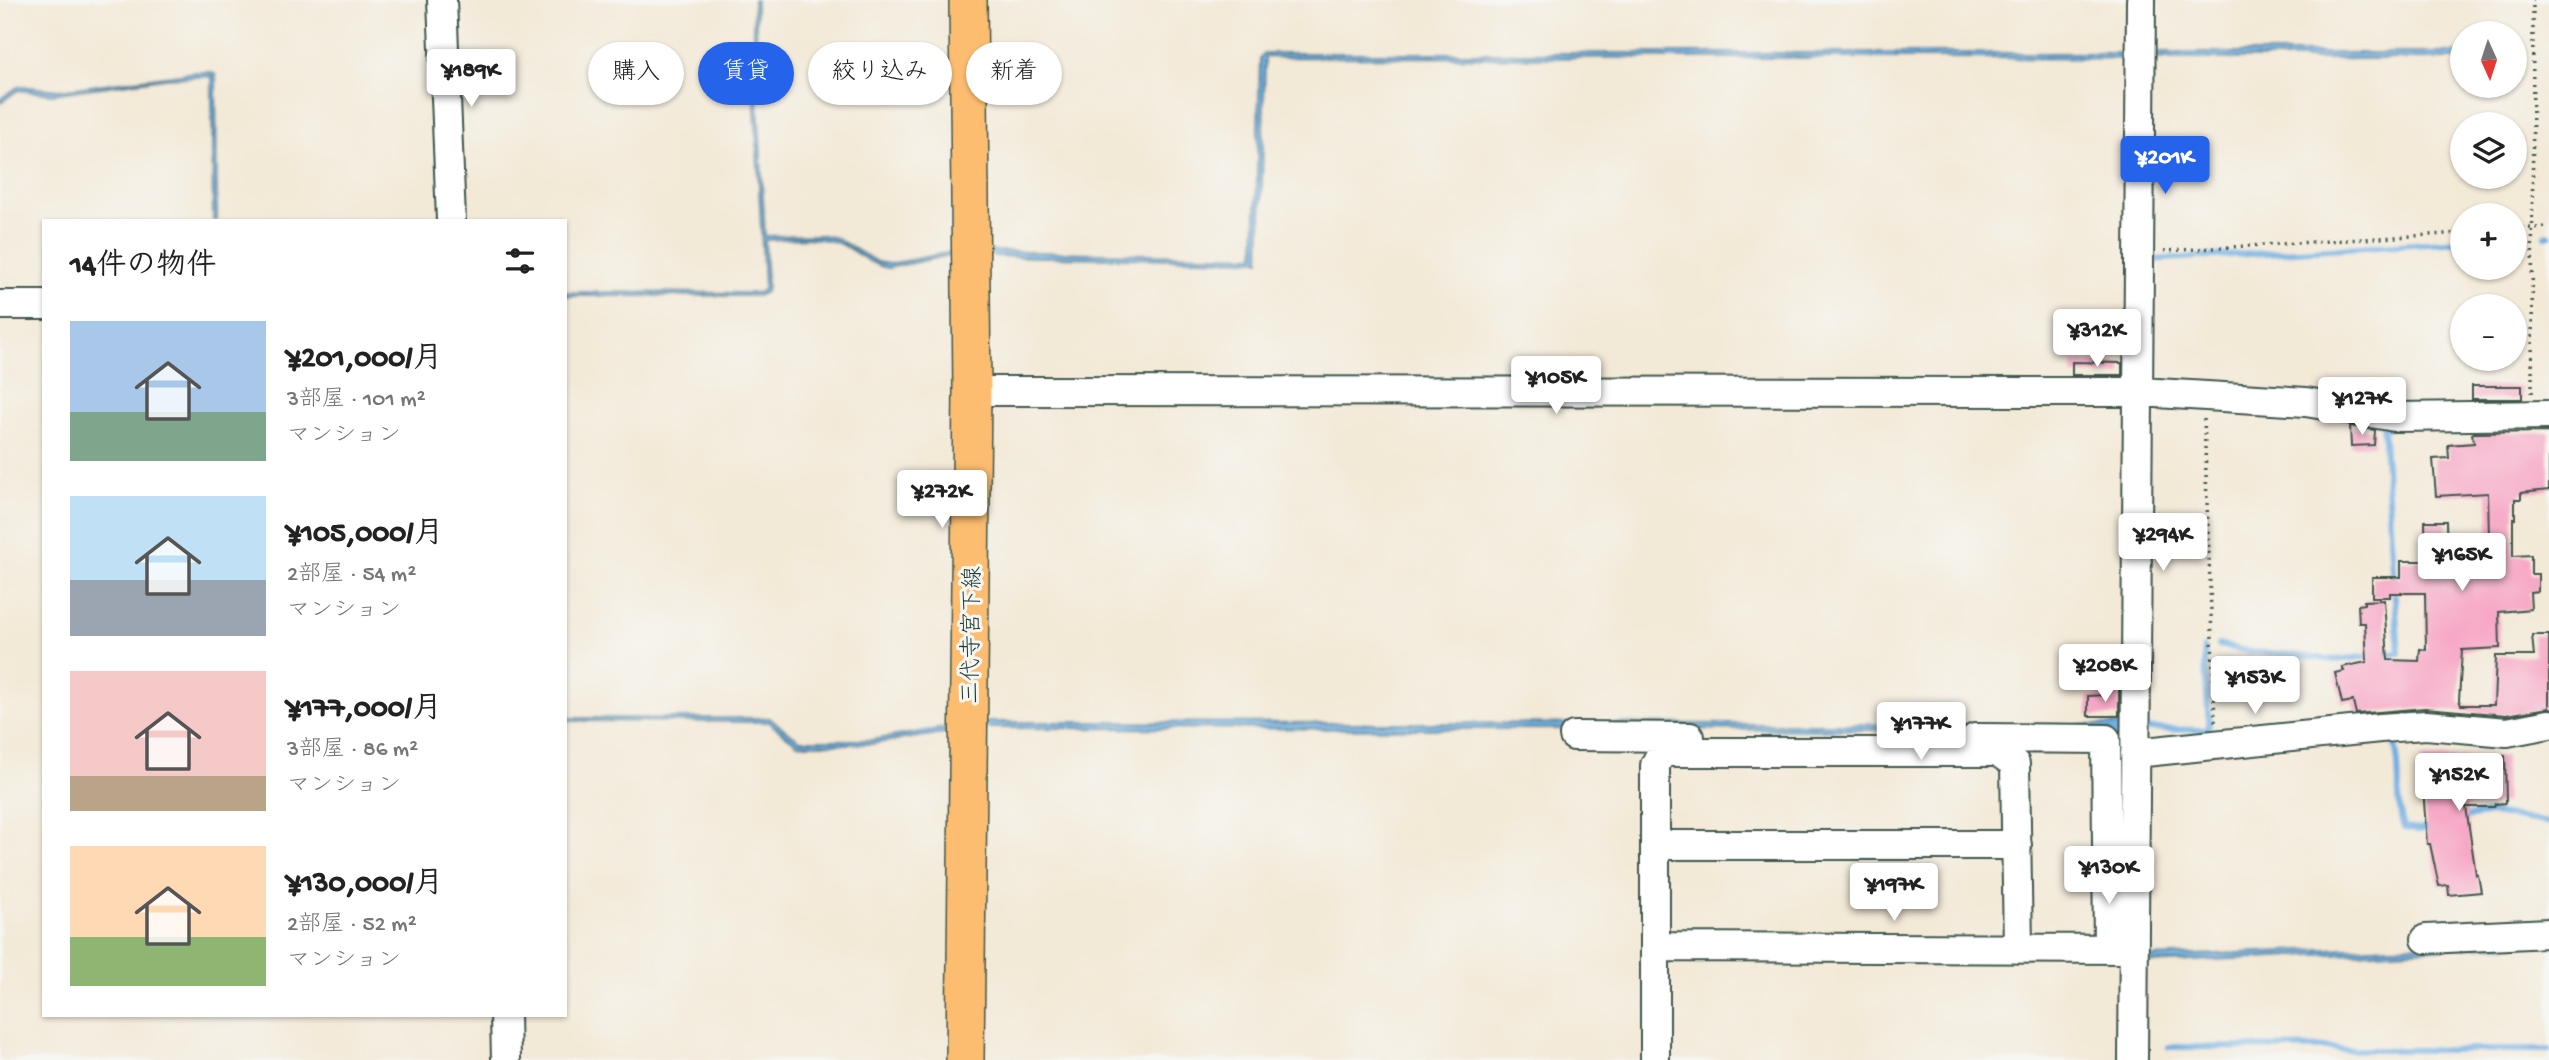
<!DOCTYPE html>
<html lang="ja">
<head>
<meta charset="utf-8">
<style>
	:root { --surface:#fff; --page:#f6f6f6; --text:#222; --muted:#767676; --accent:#2563eb }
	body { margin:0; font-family:"Gochi Hand","Klee One",sans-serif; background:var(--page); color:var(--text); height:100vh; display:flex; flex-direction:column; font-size:26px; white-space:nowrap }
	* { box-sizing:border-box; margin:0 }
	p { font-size:23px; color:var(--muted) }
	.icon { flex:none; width:38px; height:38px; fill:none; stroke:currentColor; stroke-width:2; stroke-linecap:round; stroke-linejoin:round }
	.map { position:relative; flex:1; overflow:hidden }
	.sheet { position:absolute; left:42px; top:219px; width:525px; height:798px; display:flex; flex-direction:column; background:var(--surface); border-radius:0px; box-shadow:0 2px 5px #0004 }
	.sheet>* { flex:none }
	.guide { position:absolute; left:588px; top:42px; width:665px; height:63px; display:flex; gap:14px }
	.needle { width:46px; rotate:177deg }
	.buttons { position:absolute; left:2450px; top:21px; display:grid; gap:14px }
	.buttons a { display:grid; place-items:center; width:77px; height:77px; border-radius:50%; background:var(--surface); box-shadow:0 2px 5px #0004; font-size:35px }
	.price { position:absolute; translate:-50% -60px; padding:0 16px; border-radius:7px; background:#fff; color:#222; font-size:23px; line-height:46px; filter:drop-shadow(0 2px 4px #0008) }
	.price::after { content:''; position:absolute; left:50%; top:42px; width:21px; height:16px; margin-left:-10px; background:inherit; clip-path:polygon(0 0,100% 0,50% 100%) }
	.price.active { background:var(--accent); color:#fff }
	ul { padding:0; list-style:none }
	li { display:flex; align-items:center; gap:21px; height:175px; padding:0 28px }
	li span { display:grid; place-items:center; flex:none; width:196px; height:140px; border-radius:0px; color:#555 }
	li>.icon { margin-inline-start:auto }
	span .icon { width:84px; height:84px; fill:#fffc; stroke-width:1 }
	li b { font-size:30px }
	h2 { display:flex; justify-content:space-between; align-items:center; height:84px; padding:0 28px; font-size:30px }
	.tag { padding:0 24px; border-radius:32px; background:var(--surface); box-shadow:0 2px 5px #0004; font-size:24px; line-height:63px }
	.tag.active { background:var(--accent); color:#fff }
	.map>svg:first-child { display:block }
	.water { fill:#6fafe2; stroke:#47768b; stroke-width:2 }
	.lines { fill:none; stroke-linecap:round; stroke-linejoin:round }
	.stream { stroke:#6fafe2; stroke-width:6 }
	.building { fill:#f7a8c6 }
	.minor-casing { stroke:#3f574c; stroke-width:32 }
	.major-casing { stroke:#3f574c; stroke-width:40 }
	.path { stroke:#3f574c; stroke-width:3.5; stroke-dasharray:2 5; stroke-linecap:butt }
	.minor { stroke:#fff; stroke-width:28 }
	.major { stroke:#fcbd6f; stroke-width:37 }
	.labels { text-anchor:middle; stroke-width:6; stroke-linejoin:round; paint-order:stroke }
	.street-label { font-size:23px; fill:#1f3d34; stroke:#f6f6f2 }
</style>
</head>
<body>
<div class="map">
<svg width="2549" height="1060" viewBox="0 0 2549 1060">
	<rect width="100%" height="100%" fill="#f6f6f2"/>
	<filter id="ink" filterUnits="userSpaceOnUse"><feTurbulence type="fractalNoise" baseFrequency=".0143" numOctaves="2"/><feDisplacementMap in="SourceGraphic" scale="14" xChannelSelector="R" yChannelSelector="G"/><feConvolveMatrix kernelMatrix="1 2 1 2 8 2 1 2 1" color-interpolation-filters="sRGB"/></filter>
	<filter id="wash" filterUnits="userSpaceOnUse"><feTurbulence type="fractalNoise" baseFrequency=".00686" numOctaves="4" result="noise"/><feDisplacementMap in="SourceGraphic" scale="28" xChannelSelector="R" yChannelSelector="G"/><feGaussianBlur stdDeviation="1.57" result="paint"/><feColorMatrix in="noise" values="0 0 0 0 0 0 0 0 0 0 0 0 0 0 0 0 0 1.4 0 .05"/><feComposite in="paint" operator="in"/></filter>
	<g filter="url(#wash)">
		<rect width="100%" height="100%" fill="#f3e9d7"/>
		<path class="water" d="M 753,0 L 756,0 L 756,62 L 765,236 L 822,235 L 836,238 L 877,262 L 889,264 L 952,252 L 952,255 L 888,268 C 869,265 855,250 838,243 C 816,235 789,239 765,240 L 767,288 L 766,292 L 758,296 L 565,296 L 565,292 L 754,293 L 760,292 L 764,288 L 753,66 Z
			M 1264,53 L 2462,53 L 2462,59 L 1265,57 L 1260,260 L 988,256 L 989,251 L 1255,256 L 1260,58 Z
			M 195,72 L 211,72 L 216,75 L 217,220 L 213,220 L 212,76 L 165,78 L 53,94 L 18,90 L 0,103 L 0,99 L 19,86 L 58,90 Z
			M 565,718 L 769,718 L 800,740 L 872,740 L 951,727 L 951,732 L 871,744 L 798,744 L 768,722 L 565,721 Z
			M 988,722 L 2123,725 L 2122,924 L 2110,730 L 982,728 L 982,724 Z
			M 2549,939 L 2549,943 L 2151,963 L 2152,957 Z"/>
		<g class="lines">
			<path class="stream" d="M 2545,236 L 2549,235
				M 2515,238 L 2521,237
				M 2149,264 L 2149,260 L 2462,241
				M 2218,645 L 2253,652 L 2289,654 L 2335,660 L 2399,653 L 2383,427 L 2388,428
				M 2144,729 L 2206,730 L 2209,726 L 2204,648
				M 2392,735 C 2404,769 2394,798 2404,828 L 2418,830 L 2433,827
				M 2460,818 L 2493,813 L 2549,823
				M 2169,1047 L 2331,1048 L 2343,1050 L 2549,1050"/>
		</g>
		<g id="blocks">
			<path class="building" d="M 2072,362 L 2122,363 L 2122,375 L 2072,375 Z
				M 2472,386 L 2522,386 L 2522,399 L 2472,399 Z
				M 2350,426 L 2375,430 L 2374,445 L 2351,446 Z
				M 2549,432 L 2549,490 L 2521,493 L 2521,499 L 2515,499 L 2515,519 L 2513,518 L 2513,556 L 2531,555 L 2531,574 L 2538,574 L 2538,591 L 2530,592 L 2531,609 L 2499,612 L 2500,648 L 2462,650 L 2459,700 L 2461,705 L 2494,705 L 2496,656 L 2534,656 L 2532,635 L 2549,635 L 2549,708 L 2506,715 L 2425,708 L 2356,714 L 2353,701 L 2342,703 L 2335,673 L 2344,671 L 2342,667 L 2367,662 L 2365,623 L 2359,623 L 2358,605 L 2364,604 L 2364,601 L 2384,600 L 2388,660 L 2419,661 L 2420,649 L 2426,650 L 2425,593 L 2390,593 L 2390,597 L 2372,597 L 2372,577 L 2401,577 L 2401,561 L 2426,561 L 2425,521 L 2446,521 L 2447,559 L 2483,557 L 2483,539 L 2489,539 L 2488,493 L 2436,496 L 2433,459 L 2449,458 L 2448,445 L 2474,443 L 2472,434 L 2474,433 Z
				M 2119,687 L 2119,716 L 2088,716 L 2088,696 L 2107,695 L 2107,688 Z
				M 2505,756 L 2506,803 L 2495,804 L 2494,807 L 2466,807 L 2476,875 L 2478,875 L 2481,892 L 2449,895 L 2448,885 L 2439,886 L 2430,844 L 2427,844 L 2421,759 Z"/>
		</g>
	</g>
	<g filter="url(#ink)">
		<use href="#blocks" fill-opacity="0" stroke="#3f574c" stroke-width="2"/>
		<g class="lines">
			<g class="minor-casing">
				<path id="minor" d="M 442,0 L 451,220
					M 0,305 L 44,305
					M 972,391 L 2140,392 L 2306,402 L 2395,417 L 2549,415
					M 1574,736 L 1690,737
					M 1975,738 L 2106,739 L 2108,949
					M 2135,753 L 2380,728 L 2426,725 L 2507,732 L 2549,724
					M 1655,845 L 2017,845
					M 2426,939 L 2549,933
					M 1655,947 L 2127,949
					M 505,1015 L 506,1060
					M 1655,1060 L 1655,765 L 1662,752 L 1998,752 L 2015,764 L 2018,948
					M 2133,1060 L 2141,0"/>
			</g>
			<g class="major-casing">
				<path id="major" d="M 965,1060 L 972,391 L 968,0"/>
			</g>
			<path class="path" d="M 2515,229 L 2549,227
				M 2164,251 L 2462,233
				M 2532,393 L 2533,0
				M 2204,419 L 2215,722"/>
			<use href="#minor" class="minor"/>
			<use href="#major" class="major"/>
		</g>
	</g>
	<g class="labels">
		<g class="street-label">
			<text transform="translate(970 635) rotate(-89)" y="8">三代寺宮下線</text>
		</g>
	</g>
</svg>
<div class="buttons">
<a><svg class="needle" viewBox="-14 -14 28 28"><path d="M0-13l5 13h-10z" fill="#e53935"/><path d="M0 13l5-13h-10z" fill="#767676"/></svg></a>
<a><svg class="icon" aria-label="layers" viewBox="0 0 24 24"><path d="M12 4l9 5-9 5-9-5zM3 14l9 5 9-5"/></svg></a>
<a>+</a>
<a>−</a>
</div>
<b class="price" style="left:471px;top:109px">¥189K</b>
<b class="price active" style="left:2165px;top:196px">¥201K</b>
<b class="price" style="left:2097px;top:369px">¥312K</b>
<b class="price" style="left:1556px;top:416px">¥105K</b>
<b class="price" style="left:2362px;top:437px">¥127K</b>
<b class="price" style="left:942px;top:530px">¥272K</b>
<b class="price" style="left:2163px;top:573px">¥294K</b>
<b class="price" style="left:2462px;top:593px">¥165K</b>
<b class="price" style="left:2105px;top:704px">¥208K</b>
<b class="price" style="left:2255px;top:716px">¥153K</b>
<b class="price" style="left:1921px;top:762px">¥177K</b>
<b class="price" style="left:2459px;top:813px">¥152K</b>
<b class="price" style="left:2109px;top:906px">¥130K</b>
<b class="price" style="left:1894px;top:923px">¥197K</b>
<div class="guide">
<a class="tag">購入</a>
<a class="tag active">賃貸</a>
<a class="tag">絞り込み</a>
<a class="tag">新着</a>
</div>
<section class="sheet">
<h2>14件の物件<svg class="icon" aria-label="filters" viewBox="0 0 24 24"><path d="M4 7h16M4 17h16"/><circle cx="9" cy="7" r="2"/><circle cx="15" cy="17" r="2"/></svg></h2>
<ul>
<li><span style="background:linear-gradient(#a9c7e8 65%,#7fa58c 0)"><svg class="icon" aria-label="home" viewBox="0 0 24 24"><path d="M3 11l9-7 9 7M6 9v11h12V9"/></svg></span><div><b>¥201,000/月</b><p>3部屋 · 101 m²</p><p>マンション</p></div></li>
<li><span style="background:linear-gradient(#bfe0f5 60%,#9aa5b1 0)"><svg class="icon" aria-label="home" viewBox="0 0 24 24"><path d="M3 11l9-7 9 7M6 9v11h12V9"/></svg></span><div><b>¥105,000/月</b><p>2部屋 · 54 m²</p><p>マンション</p></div></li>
<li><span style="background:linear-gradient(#f6c9c9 75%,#b9a48a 0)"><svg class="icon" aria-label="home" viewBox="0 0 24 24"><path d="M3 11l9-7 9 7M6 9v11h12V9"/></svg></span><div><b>¥177,000/月</b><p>3部屋 · 86 m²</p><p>マンション</p></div></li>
<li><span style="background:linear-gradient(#ffd9b3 65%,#8fb573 0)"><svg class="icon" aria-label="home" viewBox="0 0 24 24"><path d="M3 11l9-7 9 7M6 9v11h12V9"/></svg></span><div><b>¥130,000/月</b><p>2部屋 · 52 m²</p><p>マンション</p></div></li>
</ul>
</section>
</div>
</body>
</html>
